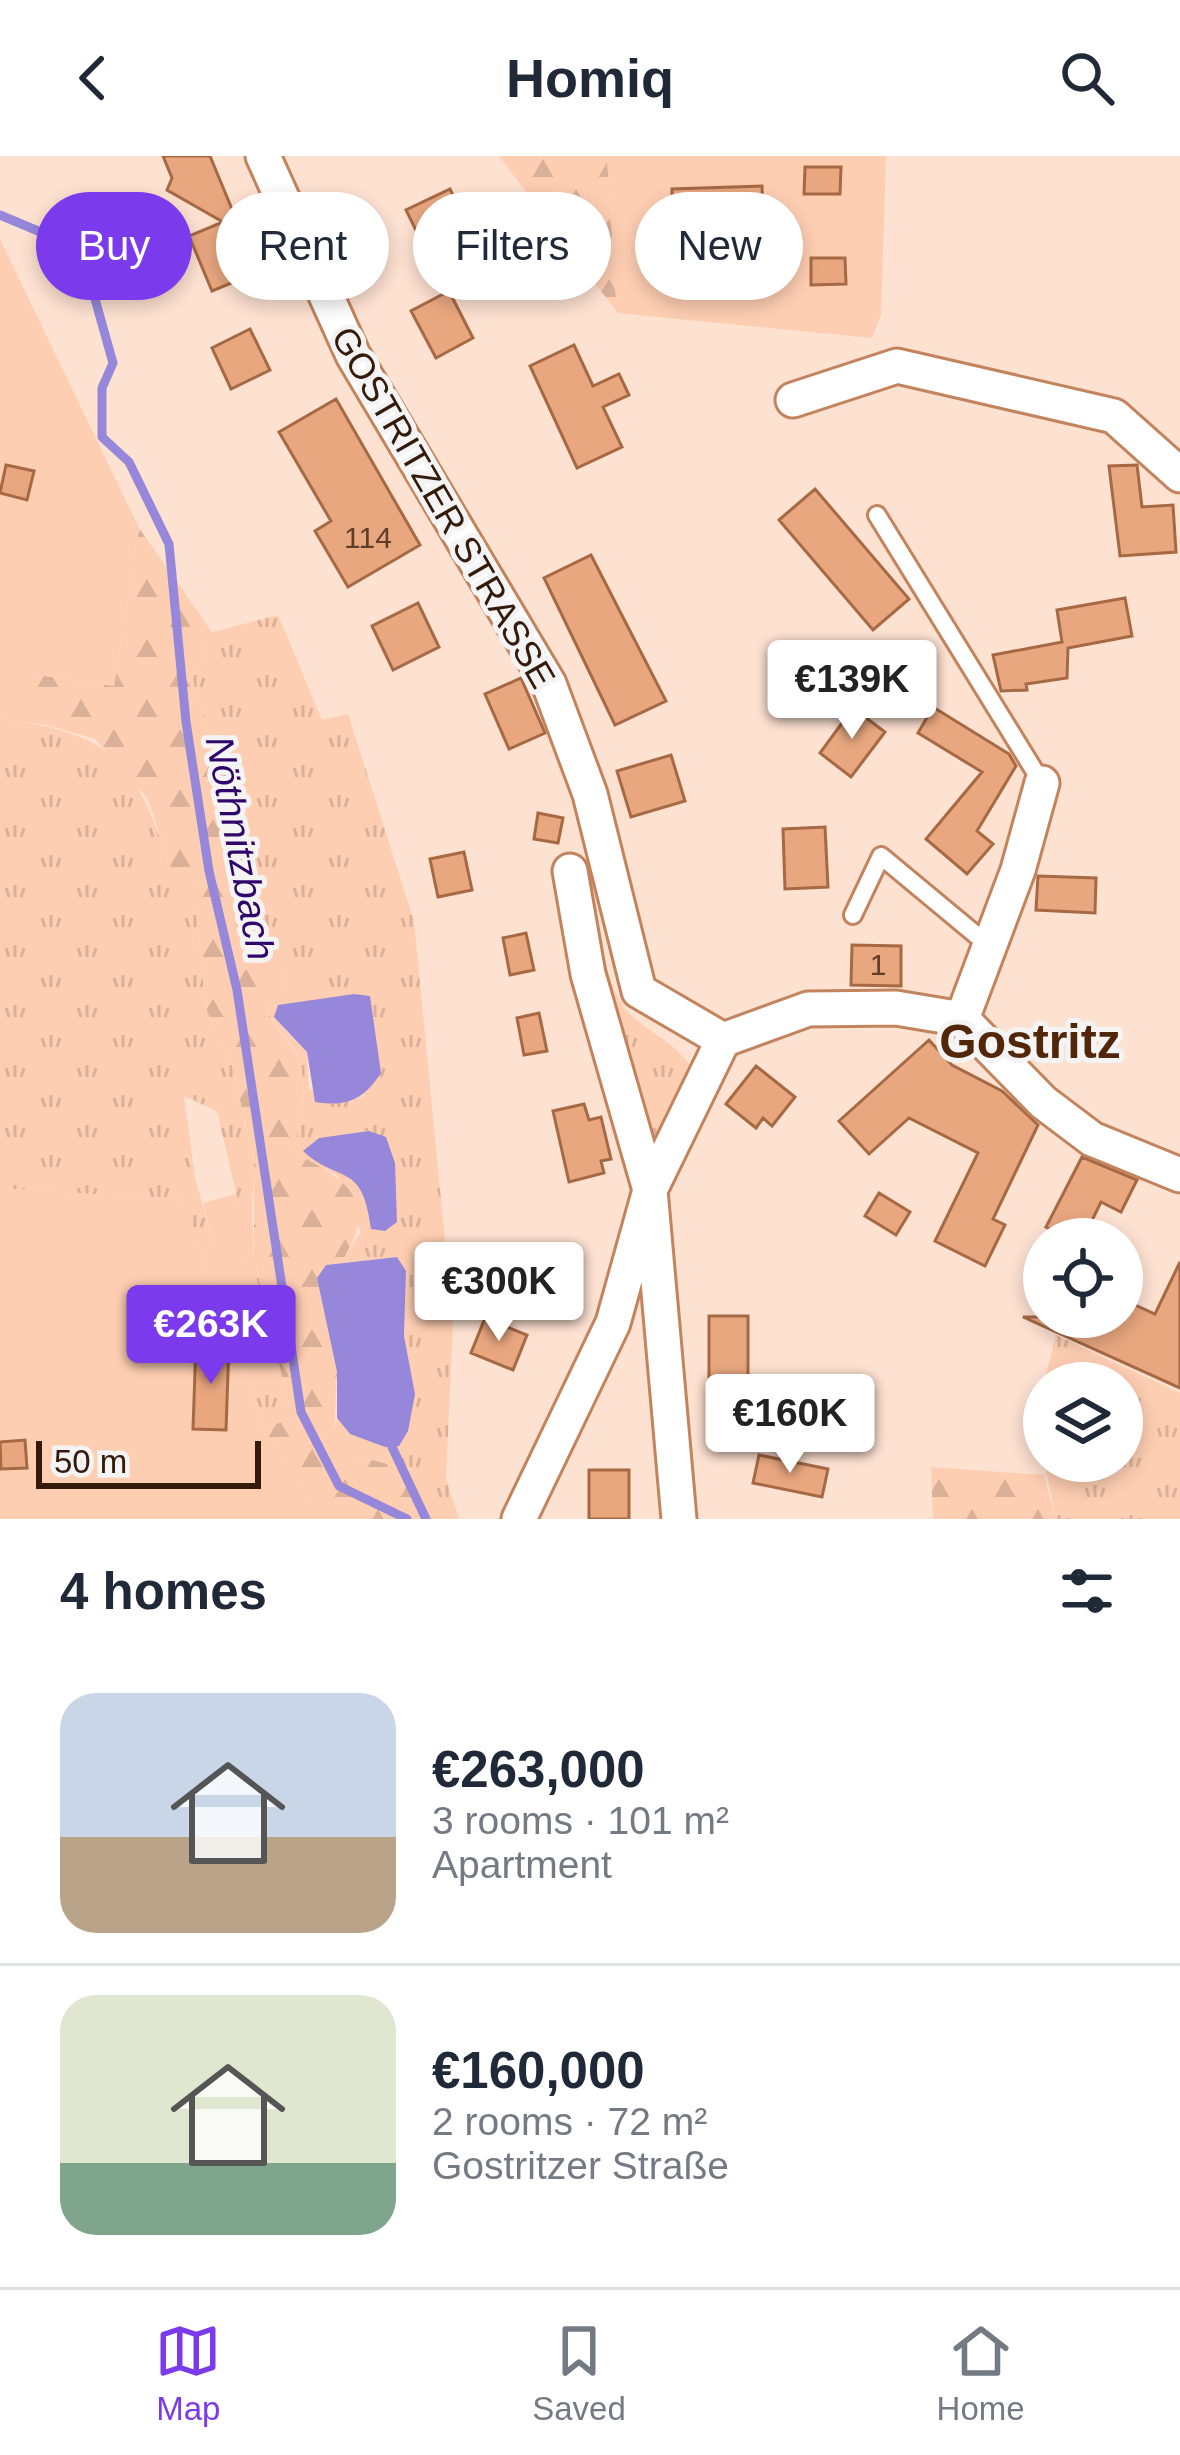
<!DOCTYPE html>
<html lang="en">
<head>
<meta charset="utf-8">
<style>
	:root { --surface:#fff; --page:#f2f2f3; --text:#1f2937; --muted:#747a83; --line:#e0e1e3; --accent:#7c3aed }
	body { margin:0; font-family:Arial,sans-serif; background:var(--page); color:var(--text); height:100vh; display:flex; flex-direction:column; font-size:45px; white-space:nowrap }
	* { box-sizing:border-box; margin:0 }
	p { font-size:39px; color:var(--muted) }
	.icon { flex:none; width:66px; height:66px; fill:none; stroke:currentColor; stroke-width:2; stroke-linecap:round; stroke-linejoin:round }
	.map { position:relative; height:1363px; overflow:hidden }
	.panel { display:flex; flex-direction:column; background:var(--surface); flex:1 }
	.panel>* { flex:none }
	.hud { position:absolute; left:36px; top:36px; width:1110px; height:108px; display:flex; gap:24px }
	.buttons { position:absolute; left:1023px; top:1062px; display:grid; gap:24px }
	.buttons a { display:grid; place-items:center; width:120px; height:120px; border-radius:50%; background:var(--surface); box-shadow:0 6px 18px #0003; font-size:60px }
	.scale { position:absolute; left:36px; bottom:30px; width:225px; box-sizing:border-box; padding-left:12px; border:6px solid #331a0a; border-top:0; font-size:33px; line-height:42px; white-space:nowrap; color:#331a0a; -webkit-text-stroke:9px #f4f4f4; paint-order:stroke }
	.price { position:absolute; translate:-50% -102px; padding:0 27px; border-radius:12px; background:#fff; color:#222; font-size:39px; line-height:78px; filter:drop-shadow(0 3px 6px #0008) }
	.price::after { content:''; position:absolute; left:50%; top:72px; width:36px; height:27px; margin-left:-18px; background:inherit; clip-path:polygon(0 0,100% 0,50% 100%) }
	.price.current { background:var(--accent); color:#fff }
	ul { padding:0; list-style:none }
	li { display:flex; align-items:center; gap:36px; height:300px; padding:0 60px }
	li+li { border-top:3px solid var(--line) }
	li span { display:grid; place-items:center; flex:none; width:336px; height:240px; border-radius:36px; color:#555 }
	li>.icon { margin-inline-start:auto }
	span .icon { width:144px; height:144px; fill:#fffc; stroke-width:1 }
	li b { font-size:51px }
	h2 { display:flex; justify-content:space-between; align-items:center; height:144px; padding:0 60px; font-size:51px }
	.chip { padding:0 42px; border-radius:54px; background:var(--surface); box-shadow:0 6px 18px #0003; font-size:42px; line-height:108px }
	.chip.current { background:var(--accent); color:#fff }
	header { display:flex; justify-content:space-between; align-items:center; height:156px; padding:0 60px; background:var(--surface); font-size:54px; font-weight:700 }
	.tabs { display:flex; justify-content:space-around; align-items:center; height:168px; border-top:3px solid var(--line); background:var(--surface); font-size:33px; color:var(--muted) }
	.tabs a { display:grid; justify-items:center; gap:6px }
	.tabs .current { color:var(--accent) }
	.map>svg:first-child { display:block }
	.grass { fill:url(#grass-tufts); fill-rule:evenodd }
	.forest { fill:url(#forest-firs) }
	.green { fill:#feceb2 }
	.water { fill:#9687da }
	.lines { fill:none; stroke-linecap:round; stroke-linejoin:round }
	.stream { stroke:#9687da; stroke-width:9 }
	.building { fill:#e9a780; stroke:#a66943; stroke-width:3 }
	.service-casing { stroke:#c2835d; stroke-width:22 }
	.minor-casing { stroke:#c2835d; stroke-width:39 }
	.service { stroke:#fff; stroke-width:16 }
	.minor { stroke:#fff; stroke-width:33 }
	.labels { text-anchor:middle; stroke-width:10; stroke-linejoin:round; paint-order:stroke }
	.number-label { font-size:30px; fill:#603d28 }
	.street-label { font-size:36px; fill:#331a0a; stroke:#f4f4f4 }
	.water-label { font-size:39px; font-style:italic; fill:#2f056b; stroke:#f4f4f4 }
	.district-label { font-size:48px; font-weight:bold; fill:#522709; stroke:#f4f4f4 }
</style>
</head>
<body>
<header><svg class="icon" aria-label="back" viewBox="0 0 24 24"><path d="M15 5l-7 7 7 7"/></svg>Homiq<svg class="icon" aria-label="search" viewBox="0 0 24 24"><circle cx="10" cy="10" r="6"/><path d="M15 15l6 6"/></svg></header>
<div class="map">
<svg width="1180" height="1363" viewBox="0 0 1180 1363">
	<defs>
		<pattern id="grass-tufts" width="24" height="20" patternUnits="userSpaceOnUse" patternTransform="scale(3)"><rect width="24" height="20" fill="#feceb2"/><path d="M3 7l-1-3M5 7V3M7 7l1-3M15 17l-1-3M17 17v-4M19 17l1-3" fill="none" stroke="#dab098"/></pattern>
		<pattern id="forest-firs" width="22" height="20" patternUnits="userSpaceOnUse" patternTransform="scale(3)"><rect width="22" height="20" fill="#feceb2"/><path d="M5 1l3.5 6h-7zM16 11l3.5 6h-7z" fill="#dab098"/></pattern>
	</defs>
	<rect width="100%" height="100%" fill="#fde1d1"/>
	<path class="grass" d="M 278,459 L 322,564 L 348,558 L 414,765 L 453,1167 L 446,1323 L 459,1363 L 429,1363 L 399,1311 L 357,1300 L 333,1280 L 337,1262 L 350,1278 L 415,1238 L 404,1180 L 406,1115 L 397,1101 L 341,1107 L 361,1076 L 337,1019 L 295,997 C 296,969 309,930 299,903 C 291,881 271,873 267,846 L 285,832 L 290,817 L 269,819 L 250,702 L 192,523 L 212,476 ZM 281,870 L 365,940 L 330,948 L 309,932 L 307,896 ZM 369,975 L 371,1073 C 367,1044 361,1026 336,1010 L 348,979 Z
		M 0,563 C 121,577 138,613 174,723 L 193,724 L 206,853 L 232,909 L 254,1006 L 252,1057 L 242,1063 L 217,955 L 184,940 L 195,1022 L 218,1103 L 254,1102 L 292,1264 L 263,1272 L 182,1044 L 0,1032 Z
		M 591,714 C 599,756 599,828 631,859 C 653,880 678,887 693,915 L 665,957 L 652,997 L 601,832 L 586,715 Z
		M 1056,1179 L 1180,1237 L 1180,1363 L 1056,1363 L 1044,1305 L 1122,1305 L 1122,1227 L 1044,1227 Z"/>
	<path class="forest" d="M 499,0 L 607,0 L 617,157 L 617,156 Z
		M 139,372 L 212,476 L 192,523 L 250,702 L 269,818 L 290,817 L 285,832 L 267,847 C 271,872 285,878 296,898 C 311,922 296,969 295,997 C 351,1026 379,1046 341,1107 L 326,1109 L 317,1122 L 337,1217 L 334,1279 L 357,1300 L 399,1311 L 429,1363 L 322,1363 L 263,1272 L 292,1263 L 254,1102 L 254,1005 L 232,909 L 206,853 L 193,724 L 174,724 L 148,643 L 95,583 L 47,569 L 31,518 L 114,530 Z
		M 931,1311 L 1044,1319 L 1056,1363 L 933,1363 Z"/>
	<path class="green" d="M 607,0 L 886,0 L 881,159 L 872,182 L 617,157 Z
		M 0,83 L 139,372 L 114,530 L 32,518 L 47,569 L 0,563 Z
		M 0,1032 L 182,1044 L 263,1272 L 322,1363 L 0,1363 Z
		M 236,1038 L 242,1062 L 252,1057 L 254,1102 L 218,1104 L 203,1047 Z"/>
	<path class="water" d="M 354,838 L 370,840 L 381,917 C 363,944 347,951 315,946 L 307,896 L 274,861 L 278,849 Z
		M 369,975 L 386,981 L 395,1007 L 397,1066 L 385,1075 L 371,1073 C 362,1004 340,1029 303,995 L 319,982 Z
		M 397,1101 L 406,1115 L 404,1180 L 415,1238 L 408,1275 L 399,1290 L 385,1291 L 350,1278 L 337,1262 L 337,1216 L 317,1122 L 326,1109 Z"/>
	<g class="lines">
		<path class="stream" d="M 0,59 L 81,93 L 113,207 L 102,232 L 102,281 L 129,306 L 169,388 L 186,566 L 209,715 L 237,834 L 301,1256 L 339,1330 L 407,1363
			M 392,1291 L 426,1363"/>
	</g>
	<path class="building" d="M 163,0 L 210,0 L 258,116 L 212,135 L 189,80 L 223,66 L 167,34 L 172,22 Z
		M 805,11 L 841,11 L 840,38 L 804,38 Z
		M 762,30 L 763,53 L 672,57 L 672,33 Z
		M 450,33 L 475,86 L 432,107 L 406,54 Z
		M 811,102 L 845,102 L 846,128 L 811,129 Z
		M 449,135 L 473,182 L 436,202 L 411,155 Z
		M 250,173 L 270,214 L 231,233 L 212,192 Z
		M 574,189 L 593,230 L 619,218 L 629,239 L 603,251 L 622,291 L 577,312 L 530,210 Z
		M 336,243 L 420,389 L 348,431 L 315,375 L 331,365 L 279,276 Z
		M 6,309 L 34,315 L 27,344 L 0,337 Z
		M 1137,309 L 1142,351 L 1173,349 L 1176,396 L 1120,400 L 1109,310 Z
		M 815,333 L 909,443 L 873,474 L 779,364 Z
		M 591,399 L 666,545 L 615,569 L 544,422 Z
		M 1125,442 L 1132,480 L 1068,492 L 1067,522 L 1026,528 L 1027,534 L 1001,535 L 993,499 L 1062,486 L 1057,454 Z
		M 418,447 L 439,491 L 393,514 L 372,470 Z
		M 521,522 L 545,577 L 509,593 L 485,538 Z
		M 933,551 L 1009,598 L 1016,610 L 977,675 L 993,688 L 967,718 L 926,683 L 982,616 L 918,577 Z
		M 853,552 L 885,576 L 851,621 L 820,597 Z
		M 671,599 L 685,645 L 631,661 L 617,615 Z
		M 538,657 L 563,662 L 558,687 L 534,683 Z
		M 825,671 L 828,731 L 785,733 L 783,673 Z
		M 464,696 L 472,734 L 438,741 L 430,703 Z
		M 1038,720 L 1096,722 L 1095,757 L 1036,754 Z
		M 526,777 L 534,814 L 510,819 L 503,782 Z
		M 852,789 L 901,790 L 901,830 L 851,829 Z
		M 539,857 L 547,895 L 524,899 L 517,862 Z
		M 929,884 L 952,909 L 1002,935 L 1038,969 L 993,1063 L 1005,1069 L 985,1110 L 935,1085 L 978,997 L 909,962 L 869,998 L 839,965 Z
		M 756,910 L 795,941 L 772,970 L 763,962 L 756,972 L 726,948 Z
		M 584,948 L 589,964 L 601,961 L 611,1003 L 601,1005 L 604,1017 L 569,1026 L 553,955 Z
		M 1082,1001 L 1137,1024 L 1121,1056 L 1101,1046 L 1083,1083 L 1070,1083 L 1046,1071 Z
		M 879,1037 L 910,1056 L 896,1079 L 865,1060 Z
		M 1180,1106 L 1180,1232 L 1023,1161 L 1122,1161 L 1122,1143 L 1155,1158 Z
		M 709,1160 L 748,1160 L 748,1226 L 709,1227 Z
		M 485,1162 L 527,1179 L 513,1214 L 471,1197 Z
		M 196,1187 L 229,1188 L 226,1274 L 193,1273 Z
		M 25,1284 L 27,1312 L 1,1313 L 0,1286 Z
		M 759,1299 L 828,1313 L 822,1341 L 753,1327 Z
		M 589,1314 L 629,1314 L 629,1363 L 589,1363 Z"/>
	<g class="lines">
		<g class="service-casing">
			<path id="service" d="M 877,359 L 1042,627
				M 853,759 L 881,700 L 987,788"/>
		</g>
		<g class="minor-casing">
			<path id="minor" d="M 263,0 L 353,199 L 549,528 L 590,638 L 639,835 L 723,884 L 808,853 L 896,852 L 962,863 L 1043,946 L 1092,983 L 1180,1019
				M 793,244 L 897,210 L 1114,260 L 1180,319
				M 570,715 L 588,818 L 650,1034 L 679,1363
				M 962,863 L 1018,714 L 1042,627
				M 519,1363 L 613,1167 L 650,1034 L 723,884"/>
		</g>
		<use href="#service" class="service"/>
		<use href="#minor" class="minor"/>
	</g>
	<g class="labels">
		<g class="number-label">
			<text x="368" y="392">114</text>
			<text x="878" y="819">1</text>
		</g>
		<g class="street-label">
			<text transform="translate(444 351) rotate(60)" y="13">GOSTRITZER STRASSE</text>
		</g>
		<g class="water-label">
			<text transform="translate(241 692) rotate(79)" y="14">Nöthnitzbach</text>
		</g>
		<g class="district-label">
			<text x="1030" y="902">Gostritz</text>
		</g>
	</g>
</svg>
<div class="buttons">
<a><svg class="icon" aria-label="locate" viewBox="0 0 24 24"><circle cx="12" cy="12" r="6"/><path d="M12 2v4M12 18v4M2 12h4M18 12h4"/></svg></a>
<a><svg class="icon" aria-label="layers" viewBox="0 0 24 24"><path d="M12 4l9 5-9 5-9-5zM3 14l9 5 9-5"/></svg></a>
</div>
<div class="scale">50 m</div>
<b class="price" style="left:852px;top:586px">€139K</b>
<b class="price" style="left:499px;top:1188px">€300K</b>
<b class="price current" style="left:211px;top:1231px">€263K</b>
<b class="price" style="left:790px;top:1320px">€160K</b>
<div class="hud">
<a class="chip current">Buy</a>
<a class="chip">Rent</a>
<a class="chip">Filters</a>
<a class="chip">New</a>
</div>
</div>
<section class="panel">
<h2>4 homes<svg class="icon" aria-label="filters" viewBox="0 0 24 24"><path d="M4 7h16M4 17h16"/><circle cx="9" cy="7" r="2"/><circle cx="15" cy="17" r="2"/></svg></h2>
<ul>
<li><span style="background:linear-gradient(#c9d6e8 60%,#b9a48a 0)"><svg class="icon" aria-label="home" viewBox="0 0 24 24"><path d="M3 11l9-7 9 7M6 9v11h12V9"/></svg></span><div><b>€263,000</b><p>3 rooms · 101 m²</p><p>Apartment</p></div></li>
<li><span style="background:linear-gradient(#dfe7d0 70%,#7fa58c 0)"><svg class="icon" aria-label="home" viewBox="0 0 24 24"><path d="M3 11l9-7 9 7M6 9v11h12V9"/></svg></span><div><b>€160,000</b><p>2 rooms · 72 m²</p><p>Gostritzer Straße</p></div></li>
</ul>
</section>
<nav class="tabs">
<a class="current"><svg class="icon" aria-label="map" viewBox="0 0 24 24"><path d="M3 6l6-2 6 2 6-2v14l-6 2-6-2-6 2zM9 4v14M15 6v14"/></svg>Map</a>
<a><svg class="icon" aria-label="saved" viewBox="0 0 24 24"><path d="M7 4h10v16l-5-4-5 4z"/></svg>Saved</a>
<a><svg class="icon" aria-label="home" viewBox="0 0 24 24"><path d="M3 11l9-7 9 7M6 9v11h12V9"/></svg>Home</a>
</nav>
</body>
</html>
